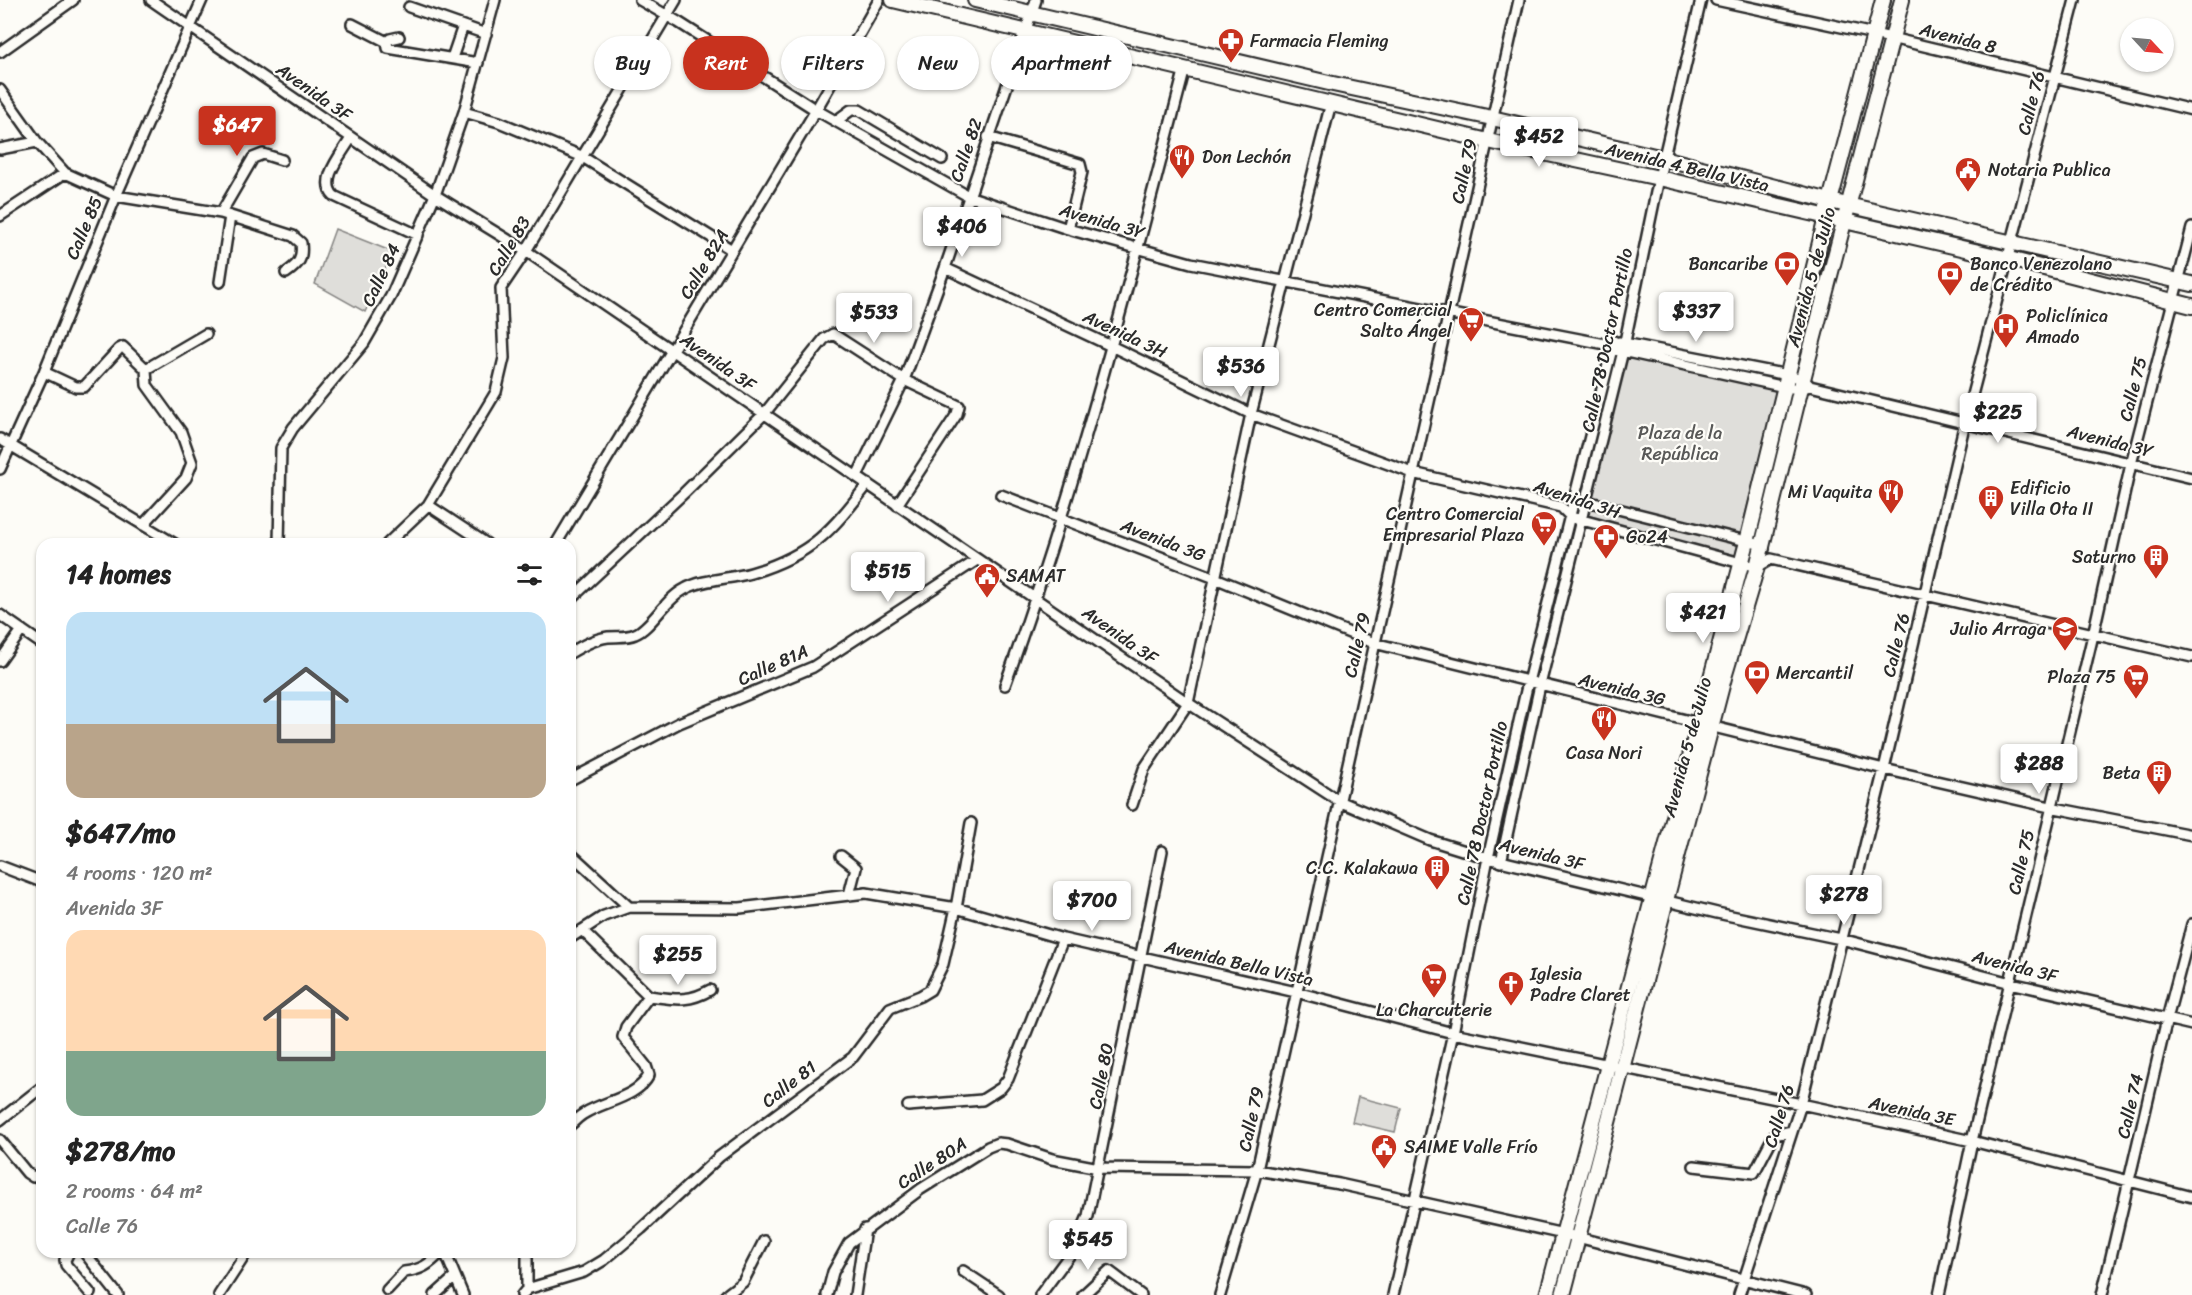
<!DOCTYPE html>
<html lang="en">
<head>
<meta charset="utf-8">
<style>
	:root { --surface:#fff; --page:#f6f6f6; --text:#222; --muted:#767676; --accent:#c8321e }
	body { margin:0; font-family:Sriracha,sans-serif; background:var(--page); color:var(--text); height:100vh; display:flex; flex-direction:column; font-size:22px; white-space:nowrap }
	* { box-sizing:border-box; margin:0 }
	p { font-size:20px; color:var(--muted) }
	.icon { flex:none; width:33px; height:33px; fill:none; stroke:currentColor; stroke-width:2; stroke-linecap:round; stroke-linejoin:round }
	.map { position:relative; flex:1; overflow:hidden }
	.details { position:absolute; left:36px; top:538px; width:540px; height:720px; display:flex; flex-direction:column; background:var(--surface); border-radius:18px; box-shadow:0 2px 4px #0004 }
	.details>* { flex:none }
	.guide { position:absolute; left:594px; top:36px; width:570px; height:54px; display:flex; gap:12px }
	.needle { width:39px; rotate:116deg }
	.tools { position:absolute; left:2120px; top:18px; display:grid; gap:12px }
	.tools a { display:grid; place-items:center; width:54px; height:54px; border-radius:50%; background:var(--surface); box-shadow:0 2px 4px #0004; font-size:30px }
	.price { position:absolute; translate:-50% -51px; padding:0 14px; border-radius:6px; background:#fff; color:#222; font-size:20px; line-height:39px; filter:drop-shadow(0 2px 3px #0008) }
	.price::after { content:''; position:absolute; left:50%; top:36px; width:18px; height:14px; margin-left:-9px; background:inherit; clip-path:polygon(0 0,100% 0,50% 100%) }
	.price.active { background:var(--accent); color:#fff }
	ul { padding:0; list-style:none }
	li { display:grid; align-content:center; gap:12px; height:318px; padding:0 30px }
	li span { display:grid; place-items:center; height:186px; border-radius:18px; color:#555 }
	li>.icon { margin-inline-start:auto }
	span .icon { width:108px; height:108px; fill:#fffc; stroke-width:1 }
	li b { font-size:26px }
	h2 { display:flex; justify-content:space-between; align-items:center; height:72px; padding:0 30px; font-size:26px }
	.pill { padding:0 21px; border-radius:27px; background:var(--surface); box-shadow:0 2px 4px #0004; font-size:21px; line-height:54px }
	.pill.active { background:var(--accent); color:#fff }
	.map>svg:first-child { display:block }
	.green { fill:#dfdeda; stroke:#858482; stroke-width:1.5 }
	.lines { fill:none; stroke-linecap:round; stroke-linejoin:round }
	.street-casing { stroke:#2b2b2b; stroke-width:14 }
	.secondary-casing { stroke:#2b2b2b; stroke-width:18 }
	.street { stroke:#fdfcf7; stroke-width:9 }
	.secondary { stroke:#fdfcf7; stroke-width:14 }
	.labels { text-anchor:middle; stroke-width:4.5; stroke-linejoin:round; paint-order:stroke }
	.street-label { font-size:18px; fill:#2b2b2b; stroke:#fdfcf7 }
	.poi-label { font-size:18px; fill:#2b2b2b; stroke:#fdfcf7; text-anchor:start }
	.park-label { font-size:18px; fill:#585857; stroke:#fdfcf7 }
</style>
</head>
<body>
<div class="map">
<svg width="2192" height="1295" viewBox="0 0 2192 1295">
	<rect width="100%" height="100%" fill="#fdfcf7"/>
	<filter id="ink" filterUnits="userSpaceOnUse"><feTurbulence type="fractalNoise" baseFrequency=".0167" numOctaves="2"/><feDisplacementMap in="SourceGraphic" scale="12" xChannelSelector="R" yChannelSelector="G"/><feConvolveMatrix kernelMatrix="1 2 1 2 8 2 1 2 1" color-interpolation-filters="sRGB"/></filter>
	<g filter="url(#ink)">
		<path class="green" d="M 335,229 L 393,252 L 365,312 L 315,284 Z
			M 1620,346 L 1780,377 L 1733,563 L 1577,521 Z
			M 1358,1097 L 1401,1108 L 1395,1132 L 1352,1122 Z"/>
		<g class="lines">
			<g class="street-casing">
				<path id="street" d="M 151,0 L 435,195 L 526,251 L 1188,703 L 1339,801 L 1430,840 L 1488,858 L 1717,913 L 1841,939 L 2011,983 L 2192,1025
					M 640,0 L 678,22 L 816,110 L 968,196 L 1068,229 L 1191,263 L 1605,344 L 1613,349 L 1785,387 L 1800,389 L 1810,386
					M 1716,0 L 1874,34 L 2192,110
					M 409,7 L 486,34
					M 352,24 L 387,42
					M 399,37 L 390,39 L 387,42 L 388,48 L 478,63
					M 0,52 L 73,0
					M 452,58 L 463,26
					M 0,90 L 37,142 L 65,173 L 116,196 L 221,213 L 293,236 L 301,243 C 303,259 299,264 286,273
					M 464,112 L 499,122 L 581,156 L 732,250
					M 836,121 L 851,110 L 859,110 L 942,159
					M 988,137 L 1080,164 L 1082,172 L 1068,229
					M 351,138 C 342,154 318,180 334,196 L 418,235
					M 0,149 L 37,142
					M 221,213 L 253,158 L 263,154 L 282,160
					M 0,216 L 65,173
					M 945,268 L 1111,346 L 1251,414 L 1413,473 L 1561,507 L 1571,517 L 1741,563 L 1757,567 L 1771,559 L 2192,657
					M 220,282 L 230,216
					M 1619,342 L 1788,375 L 1803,379 L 1810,386 L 2192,478
					M 146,369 L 206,334
					M 44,372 L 76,387 L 84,387 L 119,349 L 123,347 L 146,369 L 147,385 L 181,432 L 192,463 L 186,478 L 143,525
					M 0,439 L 175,544
					M 0,469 L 44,372 L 116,196 L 202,0
					M 857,476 L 904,380 L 945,268 L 1036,0
					M 1001,495 L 1215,578 L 1374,643 L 1884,769 L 2050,807 L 2192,835
					M 1582,500 L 1762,545 L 1764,549
					M 428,505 L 487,544
					M 279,544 L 281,448 L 293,428 L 364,343 L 391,296 L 435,195 L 464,112 L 495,0
					M 387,544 L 428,505 L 496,392 L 504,358 L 501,288 L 526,251 L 676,0
					M 556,544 L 816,110 L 879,0
					M 570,598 L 573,597 L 684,493 L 764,414 L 824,339 L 833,334 L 904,380 L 959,406 L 957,414 L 897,505
					M 0,615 L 42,644
					M 570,653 C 582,646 594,639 608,637 C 617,636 626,638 635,634 C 651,628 665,599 685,589 C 702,579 731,579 751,573 C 812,555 831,531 868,484
					M 0,661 L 22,630
					M 1005,685 C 1078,484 1131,275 1185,68
					M 570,780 L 679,723 L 813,667 L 977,560
					M 1132,805 L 1144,769 L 1188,703 L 1251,414 L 1331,103
					M 570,853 L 629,907
					M 841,856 L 856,868 L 849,895
					M 1501,862 L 1540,685 L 1623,351 L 1659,178 L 1701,0
					M 0,866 L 42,882
					M 570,938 L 604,916 L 629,907 L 740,908 L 866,893 L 956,908 L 1063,939 L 1296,992 L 1453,1033 L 1801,1104 L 1972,1141 L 2192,1197
					M 649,996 C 674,999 688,1003 710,990
					M 908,1106 L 982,1100 L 1001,1088 L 1008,1079 L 1063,939
					M 0,1120 L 42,1087
					M 570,1125 C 575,1121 579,1116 585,1113 C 605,1101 638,1097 649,1075 L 646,1066 L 623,1037 L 626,1027 L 649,996 L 582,930
					M 0,1140 L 27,1173 L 33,1177 L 42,1173
					M 1694,1166 L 1754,1173 L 1774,1135 L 1792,1131
					M 69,1252 L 65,1260 L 66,1265 L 90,1293
					M 84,1252 L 118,1295
					M 445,1252 L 463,1295
					M 527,1252 L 527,1289
					M 963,1271 L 999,1295
					M 387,1290 L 404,1272 C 421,1270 429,1265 441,1252
					M 219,1295 L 247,1252
					M 435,1295 L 455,1277
					M 522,1295 L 527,1289 L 584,1272 L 604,1260 L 641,1229 L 719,1157 L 853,1057 L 890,1008 L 920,996 L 930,990 L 943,964 L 956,908 L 971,823
					M 726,1295 L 743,1282 L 764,1241
					M 827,1295 L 833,1272 L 849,1243 L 921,1189 L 988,1147 L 998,1143 L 1007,1144 L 1052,1159 L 1099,1168 L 1257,1170 L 1339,1184 L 1577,1237 L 1806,1295
					M 855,1295 L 865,1229
					M 1040,1295 L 1074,1249 L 1088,1216 L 1162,851
					M 1083,1295 L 1109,1271 L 1141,1295
					M 1220,1295 L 1257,1170 L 1519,0
					M 1393,1295 L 1453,1033 L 1488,858 L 1528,682 L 1614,341
					M 1739,1295 L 1801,1104 L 1884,769 L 1965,422 L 2075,0
					M 1939,1295 L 1972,1141 L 2093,635 L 2131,464 L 2192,228
					M 2102,1295 L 2167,1019 L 2192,924"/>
			</g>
			<g class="secondary-casing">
				<path id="secondary" d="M 893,0 L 1488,141 L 1659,178 L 2009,259 L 2192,306
					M 975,0 L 1333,84 L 1492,118 L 1663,158 L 1830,201 L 2192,284
					M 1547,1295 L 1747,542 L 1830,201 L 1883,0
					M 1563,1295 L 1725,674 L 1757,567 L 1803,379 L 1902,0"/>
			</g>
			<use href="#street" class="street"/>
			<use href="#secondary" class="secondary"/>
		</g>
	</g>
	<defs>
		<g id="pharmacy-pin" transform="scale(1.35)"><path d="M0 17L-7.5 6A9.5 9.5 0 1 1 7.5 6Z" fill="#c8321e" stroke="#fdfcf7"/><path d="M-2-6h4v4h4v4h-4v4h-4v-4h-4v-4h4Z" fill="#fff"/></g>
		<g id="restaurant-pin" transform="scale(1.35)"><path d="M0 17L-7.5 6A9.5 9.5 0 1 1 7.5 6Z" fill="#c8321e" stroke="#fdfcf7"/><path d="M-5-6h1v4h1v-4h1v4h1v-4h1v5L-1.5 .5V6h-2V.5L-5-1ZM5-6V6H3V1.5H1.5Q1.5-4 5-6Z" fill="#fff"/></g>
		<g id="civic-pin" transform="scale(1.35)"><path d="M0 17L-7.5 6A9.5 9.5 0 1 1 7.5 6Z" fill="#c8321e" stroke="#fdfcf7"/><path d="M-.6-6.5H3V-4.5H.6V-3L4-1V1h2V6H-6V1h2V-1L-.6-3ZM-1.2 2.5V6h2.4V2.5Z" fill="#fff"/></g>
		<g id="bank-pin" transform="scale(1.35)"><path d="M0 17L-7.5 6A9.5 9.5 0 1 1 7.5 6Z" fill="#c8321e" stroke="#fdfcf7"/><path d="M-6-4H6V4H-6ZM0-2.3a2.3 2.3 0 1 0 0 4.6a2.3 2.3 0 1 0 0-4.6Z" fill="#fff"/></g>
		<g id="supermarket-pin" transform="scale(1.35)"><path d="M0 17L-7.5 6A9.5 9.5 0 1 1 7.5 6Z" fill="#c8321e" stroke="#fdfcf7"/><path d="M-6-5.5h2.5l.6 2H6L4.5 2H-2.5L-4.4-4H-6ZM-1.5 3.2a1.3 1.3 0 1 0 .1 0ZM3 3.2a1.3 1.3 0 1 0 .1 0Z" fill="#fff"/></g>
		<g id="hospital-pin" transform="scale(1.35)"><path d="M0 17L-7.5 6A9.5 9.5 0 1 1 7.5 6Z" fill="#c8321e" stroke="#fdfcf7"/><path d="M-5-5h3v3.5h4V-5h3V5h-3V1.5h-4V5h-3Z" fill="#fff"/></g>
		<g id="building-pin" transform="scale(1.35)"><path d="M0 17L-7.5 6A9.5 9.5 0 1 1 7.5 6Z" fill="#c8321e" stroke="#fdfcf7"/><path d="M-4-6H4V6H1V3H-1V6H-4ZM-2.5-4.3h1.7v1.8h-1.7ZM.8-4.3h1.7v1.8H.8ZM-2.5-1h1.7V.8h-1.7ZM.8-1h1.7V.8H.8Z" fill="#fff"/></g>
		<g id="school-pin" transform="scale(1.35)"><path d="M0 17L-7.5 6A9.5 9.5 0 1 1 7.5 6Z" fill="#c8321e" stroke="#fdfcf7"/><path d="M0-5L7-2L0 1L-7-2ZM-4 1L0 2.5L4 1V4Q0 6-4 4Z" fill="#fff"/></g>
		<g id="church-pin" transform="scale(1.35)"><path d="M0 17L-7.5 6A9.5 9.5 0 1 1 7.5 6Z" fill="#c8321e" stroke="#fdfcf7"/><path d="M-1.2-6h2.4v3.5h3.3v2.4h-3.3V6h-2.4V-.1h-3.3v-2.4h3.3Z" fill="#fff"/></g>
	</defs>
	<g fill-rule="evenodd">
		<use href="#pharmacy-pin" x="1231" y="41"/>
		<use href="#restaurant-pin" x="1182" y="157"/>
		<use href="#civic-pin" x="1968" y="170"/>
		<use href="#bank-pin" x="1787" y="264"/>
		<use href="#bank-pin" x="1950" y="274"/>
		<use href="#supermarket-pin" x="1471" y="320"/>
		<use href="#hospital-pin" x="2006" y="326"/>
		<use href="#restaurant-pin" x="1891" y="492"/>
		<use href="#building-pin" x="1991" y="498"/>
		<use href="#supermarket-pin" x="1544" y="524"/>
		<use href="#pharmacy-pin" x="1606" y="537"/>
		<use href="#building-pin" x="2156" y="557"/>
		<use href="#civic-pin" x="987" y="576"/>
		<use href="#school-pin" x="2065" y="629"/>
		<use href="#bank-pin" x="1757" y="673"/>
		<use href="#supermarket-pin" x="2136" y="677"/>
		<use href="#restaurant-pin" x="1604" y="719"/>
		<use href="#building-pin" x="2159" y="773"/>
		<use href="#building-pin" x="1437" y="868"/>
		<use href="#supermarket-pin" x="1434" y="976"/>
		<use href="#church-pin" x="1511" y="984"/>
		<use href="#civic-pin" x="1384" y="1147"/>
	</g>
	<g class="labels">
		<g class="street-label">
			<text transform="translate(1958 38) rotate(14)" y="6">Avenida 8</text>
			<text transform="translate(314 92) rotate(35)" y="6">Avenida 3F</text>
			<text transform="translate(2031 103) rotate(-76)" y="6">Calle 76</text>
			<text transform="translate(966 150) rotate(-71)" y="6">Calle 82</text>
			<text transform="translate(1687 167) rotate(13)" y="6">Avenida 4 Bella Vista</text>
			<text transform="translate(1464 171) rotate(-78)" y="6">Calle 79</text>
			<text transform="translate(1102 221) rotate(16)" y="6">Avenida 3Y</text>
			<text transform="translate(84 228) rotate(-67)" y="6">Calle 85</text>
			<text transform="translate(509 246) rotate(-59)" y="6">Calle 83</text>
			<text transform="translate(704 264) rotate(-59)" y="6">Calle 82A</text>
			<text transform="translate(381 275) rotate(-65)" y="6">Calle 84</text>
			<text transform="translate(1811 277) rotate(-75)" y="6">Avenida 5 de Julio</text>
			<text transform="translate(1125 334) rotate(25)" y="6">Avenida 3H</text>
			<text transform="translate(1607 340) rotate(-78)" y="6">Calle 78 Doctor Portillo</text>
			<text transform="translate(718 362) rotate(35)" y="6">Avenida 3F</text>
			<text transform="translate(2133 389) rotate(-76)" y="6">Calle 75</text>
			<text transform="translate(2110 441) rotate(14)" y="6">Avenida 3Y</text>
			<text transform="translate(1577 499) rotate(18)" y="6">Avenida 3H</text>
			<text transform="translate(1163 540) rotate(21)" y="6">Avenida 3G</text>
			<text transform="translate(1120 635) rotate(35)" y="6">Avenida 3F</text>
			<text transform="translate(1357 645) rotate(-77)" y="6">Calle 79</text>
			<text transform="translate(1896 645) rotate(-76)" y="6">Calle 76</text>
			<text transform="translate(773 665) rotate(-24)" y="6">Calle 81A</text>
			<text transform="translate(1622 689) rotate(14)" y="6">Avenida 3G</text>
			<text transform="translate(1687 747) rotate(-75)" y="6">Avenida 5 de Julio</text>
			<text transform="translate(1482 813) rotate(-78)" y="6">Calle 78 Doctor Portillo</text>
			<text transform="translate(1542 854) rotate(14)" y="6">Avenida 3F</text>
			<text transform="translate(2021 862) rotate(-77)" y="6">Calle 75</text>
			<text transform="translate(1239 963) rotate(13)" y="6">Avenida Bella Vista</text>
			<text transform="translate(2015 966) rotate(14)" y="6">Avenida 3F</text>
			<text transform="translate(1101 1076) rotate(-79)" y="6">Calle 80</text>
			<text transform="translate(789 1084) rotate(-38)" y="6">Calle 81</text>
			<text transform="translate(2130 1106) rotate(-77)" y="6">Calle 74</text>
			<text transform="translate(1912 1111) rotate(12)" y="6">Avenida 3E</text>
			<text transform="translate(1779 1116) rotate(-73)" y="6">Calle 76</text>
			<text transform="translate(1251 1119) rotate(-78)" y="6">Calle 79</text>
			<text transform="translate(932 1163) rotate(-33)" y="6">Calle 80A</text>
		</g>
		<g class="poi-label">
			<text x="1250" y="47">Farmacia Fleming</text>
			<text x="1202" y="163">Don Lechón</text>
			<text x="1988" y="176">Notaria Publica</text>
			<text x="1768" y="270" text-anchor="end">Bancaribe</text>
			<text x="1970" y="270">Banco Venezolano<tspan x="1970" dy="21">de Crédito</tspan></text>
			<text x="1452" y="316" text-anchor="end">Centro Comercial<tspan x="1452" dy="21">Salto Ángel</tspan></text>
			<text x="2026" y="322">Policlínica<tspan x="2026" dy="21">Amado</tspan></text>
			<text x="2010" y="494">Edificio<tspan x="2010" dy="21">Villa Ota II</tspan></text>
			<text x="1872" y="498" text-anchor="end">Mi Vaquita</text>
			<text x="1524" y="520" text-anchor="end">Centro Comercial<tspan x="1524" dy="21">Empresarial Plaza</tspan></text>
			<text x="1626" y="543">Go24</text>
			<text x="2136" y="563" text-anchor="end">Saturno</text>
			<text x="1006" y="582">SAMAT</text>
			<text x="2046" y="635" text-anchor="end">Julio Arraga</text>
			<text x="1776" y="679">Mercantil</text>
			<text x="2116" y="683" text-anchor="end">Plaza 75</text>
			<text x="1604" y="759" text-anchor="middle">Casa Nori</text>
			<text x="2140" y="779" text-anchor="end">Beta</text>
			<text x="1418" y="874" text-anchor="end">C.C. Kalakawa</text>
			<text x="1530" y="980">Iglesia<tspan x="1530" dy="21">Padre Claret</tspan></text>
			<text x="1434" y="1016" text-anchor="middle">La Charcuterie</text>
			<text x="1404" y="1153">SAIME Valle Frío</text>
		</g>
		<g class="park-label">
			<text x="1680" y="439">Plaza de la<tspan x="1680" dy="21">República</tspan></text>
		</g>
	</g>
</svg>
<div class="tools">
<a><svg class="needle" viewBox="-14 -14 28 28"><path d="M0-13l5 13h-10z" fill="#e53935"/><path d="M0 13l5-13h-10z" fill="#767676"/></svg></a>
</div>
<b class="price active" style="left:237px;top:157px">$647</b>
<b class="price" style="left:1539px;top:168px">$452</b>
<b class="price" style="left:962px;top:258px">$406</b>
<b class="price" style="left:1696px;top:343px">$337</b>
<b class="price" style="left:874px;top:344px">$533</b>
<b class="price" style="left:1241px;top:398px">$536</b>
<b class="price" style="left:1998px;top:444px">$225</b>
<b class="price" style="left:888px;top:603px">$515</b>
<b class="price" style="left:1703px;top:644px">$421</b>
<b class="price" style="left:2039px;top:795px">$288</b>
<b class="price" style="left:1844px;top:926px">$278</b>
<b class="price" style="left:1092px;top:932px">$700</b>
<b class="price" style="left:678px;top:986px">$255</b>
<b class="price" style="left:1088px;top:1271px">$545</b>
<div class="guide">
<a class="pill">Buy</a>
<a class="pill active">Rent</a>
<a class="pill">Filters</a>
<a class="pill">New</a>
<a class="pill">Apartment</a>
</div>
<section class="details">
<h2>14 homes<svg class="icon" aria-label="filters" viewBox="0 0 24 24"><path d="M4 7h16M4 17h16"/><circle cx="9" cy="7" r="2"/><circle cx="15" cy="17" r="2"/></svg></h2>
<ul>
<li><span style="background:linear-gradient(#bfe0f5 60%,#b9a48a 0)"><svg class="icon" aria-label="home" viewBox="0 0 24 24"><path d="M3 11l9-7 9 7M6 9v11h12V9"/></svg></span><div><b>$647/mo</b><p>4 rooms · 120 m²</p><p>Avenida 3F</p></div></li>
<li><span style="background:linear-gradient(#ffd9b3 65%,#7fa58c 0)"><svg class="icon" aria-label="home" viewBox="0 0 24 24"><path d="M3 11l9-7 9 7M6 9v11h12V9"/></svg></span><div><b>$278/mo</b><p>2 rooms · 64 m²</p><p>Calle 76</p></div></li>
</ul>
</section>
</div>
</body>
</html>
